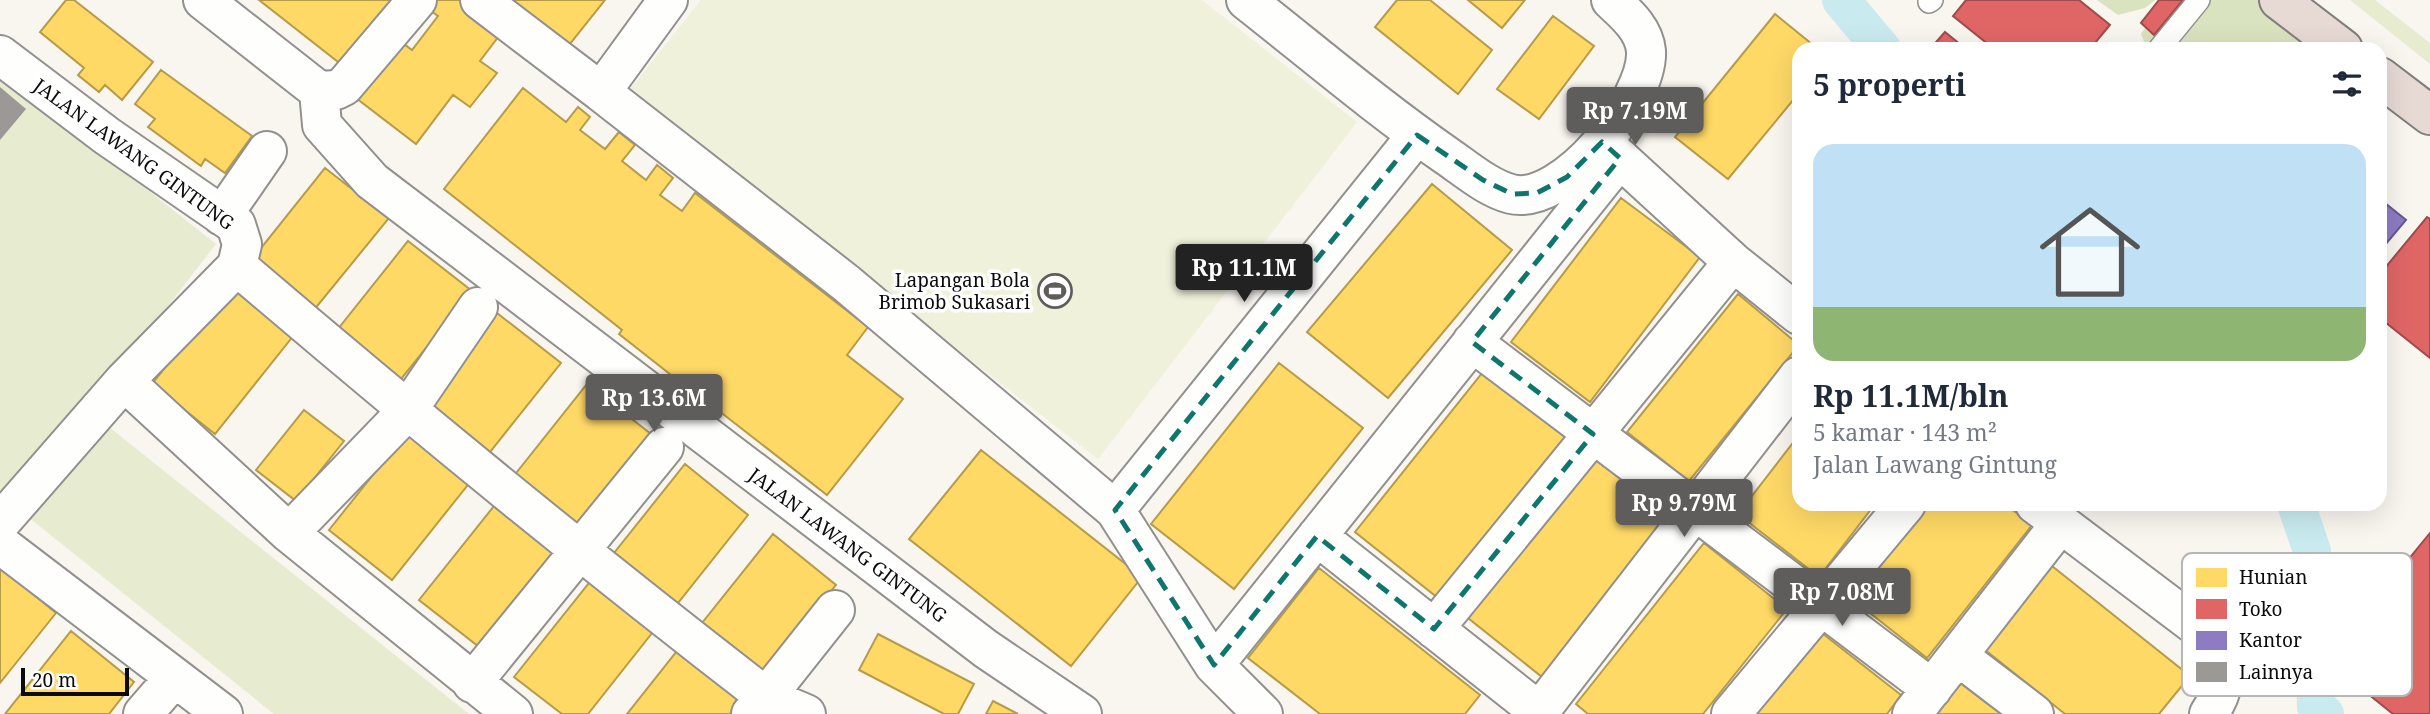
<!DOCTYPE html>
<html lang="id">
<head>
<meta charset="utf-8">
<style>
	:root { --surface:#fff; --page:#f6f6f7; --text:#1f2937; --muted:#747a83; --line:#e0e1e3; --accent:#5e5d5b }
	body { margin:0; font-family:"Noto Serif",serif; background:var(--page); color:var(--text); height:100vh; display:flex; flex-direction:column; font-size:26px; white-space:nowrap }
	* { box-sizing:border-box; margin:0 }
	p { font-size:23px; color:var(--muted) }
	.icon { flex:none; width:38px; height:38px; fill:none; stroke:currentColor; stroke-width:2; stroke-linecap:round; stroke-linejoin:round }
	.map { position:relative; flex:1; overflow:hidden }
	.sheet { position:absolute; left:1792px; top:42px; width:595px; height:469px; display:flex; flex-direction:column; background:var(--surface); border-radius:21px; box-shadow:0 7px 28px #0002 }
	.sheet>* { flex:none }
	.scale { position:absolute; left:21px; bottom:18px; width:108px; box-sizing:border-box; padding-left:7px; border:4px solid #0b0b0b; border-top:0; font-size:19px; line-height:24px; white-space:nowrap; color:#0b0b0b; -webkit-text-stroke:5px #fff; paint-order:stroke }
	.price { position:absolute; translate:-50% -60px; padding:0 16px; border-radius:7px; background:var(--accent); color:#fff; font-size:23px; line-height:46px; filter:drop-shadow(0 2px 4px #0008) }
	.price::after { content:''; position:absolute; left:50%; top:42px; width:21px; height:16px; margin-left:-10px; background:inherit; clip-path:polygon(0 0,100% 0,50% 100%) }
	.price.on { background:#222; color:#fff }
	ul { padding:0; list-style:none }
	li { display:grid; align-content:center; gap:14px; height:371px; padding:0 21px }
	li+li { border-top:2px solid var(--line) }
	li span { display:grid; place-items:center; height:217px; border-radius:21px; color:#555 }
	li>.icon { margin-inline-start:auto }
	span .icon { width:126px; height:126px; fill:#fffc; stroke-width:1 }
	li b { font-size:30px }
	h2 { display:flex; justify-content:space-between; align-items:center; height:84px; padding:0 21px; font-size:30px }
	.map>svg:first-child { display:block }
	.green { fill:#e7ecd1 }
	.forest { fill:#dae3bf }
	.pitch { fill:#f0f1da }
	.homes { fill:#ffd966; stroke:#b69b4b; stroke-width:2 }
	.shops { fill:#e06666; stroke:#a04b4b; stroke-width:2 }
	.offices { fill:#8e7cc3; stroke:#675a8c; stroke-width:2 }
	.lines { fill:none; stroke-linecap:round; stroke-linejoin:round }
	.canal { stroke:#c9ebf0; stroke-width:38 }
	.building { fill:#9c9895 }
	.lane-casing { stroke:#92908e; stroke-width:24 }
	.street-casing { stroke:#92908e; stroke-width:42 }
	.highway-casing { stroke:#7f7e7b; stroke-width:42 }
	.lane { stroke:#fefefd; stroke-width:21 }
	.street { stroke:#fefefd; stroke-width:38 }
	.highway { stroke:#e7dad5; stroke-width:38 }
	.marked { fill:none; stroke:#0f766e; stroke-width:5; stroke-dasharray:14 9; stroke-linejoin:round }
	.labels { text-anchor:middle; stroke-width:7; stroke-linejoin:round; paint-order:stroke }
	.street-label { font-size:19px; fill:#0b0b0b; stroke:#fff }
	.poi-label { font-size:19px; fill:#0b0b0b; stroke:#fff; text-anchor:end }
	.key { fill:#fff; stroke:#b6b6b6; stroke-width:2 }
	.key-label { font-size:19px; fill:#0b0b0b }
</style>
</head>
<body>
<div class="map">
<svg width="2430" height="714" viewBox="0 0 2430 714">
	<rect width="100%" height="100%" fill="#f9f5ef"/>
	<path class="green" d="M 2350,0 L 2375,0 L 2430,43 L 2430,64 Z
		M 0,73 L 216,244 L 15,503 L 0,491 Z
		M 104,423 L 469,714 L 274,714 L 28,517 Z"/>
	<path class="forest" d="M 2097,0 L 2155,0 L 2145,8 L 2118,15 Z
		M 2191,0 L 2309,0 L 2320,49 L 2147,49 L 2141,34 L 2149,22 L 2172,20 Z"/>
	<path class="pitch" d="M 701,0 L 1202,0 L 1357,122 L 1098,459 L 627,93 Z"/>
	<path class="homes" d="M 66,0 L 74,0 L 153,62 L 122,100 L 105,85 L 99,92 L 78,75 L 84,68 L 40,32 Z
		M 259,0 L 393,0 L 342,65 Z
		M 435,0 L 460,0 L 502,32 L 480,61 L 497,73 L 470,107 L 453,95 L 416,144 L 356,98 L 400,41 L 412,50 L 438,16 L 428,9 Z
		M 500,0 L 605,0 L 565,50 Z
		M 1397,0 L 1430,0 L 1492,50 L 1458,94 L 1375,27 Z
		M 1468,0 L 1525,0 L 1502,28 Z
		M 1775,14 L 1818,49 L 1799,49 L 1799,93 L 1728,179 L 1675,137 Z
		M 1553,16 L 1594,46 L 1539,119 L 1497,89 Z
		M 161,70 L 252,136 L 225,173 L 205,159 L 201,166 L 148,127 L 155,119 L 135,104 Z
		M 523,88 L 566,122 L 578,107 L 590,117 L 580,130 L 605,149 L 619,132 L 635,145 L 622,161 L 646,180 L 657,165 L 673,178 L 660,195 L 682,211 L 695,193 L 868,327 L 847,355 L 903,399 L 827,495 L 696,393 L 689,401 L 665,382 L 671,375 L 619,334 L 622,330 L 444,189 Z
		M 325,168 L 389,218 L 309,316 L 246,267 Z
		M 1432,184 L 1512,250 L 1388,398 L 1307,332 Z
		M 1621,198 L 1700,257 L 1590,402 L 1511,342 Z
		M 408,241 L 472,291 L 393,389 L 330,339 Z
		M 231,285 L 294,335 L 215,434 L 152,384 Z
		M 1738,294 L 1799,345 L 1689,481 L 1627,432 Z
		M 497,313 L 561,363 L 482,462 L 419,412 Z
		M 1279,363 L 1363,428 L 1234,589 L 1151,524 Z
		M 1483,372 L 1566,437 L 1438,598 L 1355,532 Z
		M 587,384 L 651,434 L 572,532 L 509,482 Z
		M 304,410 L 344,441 L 296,501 L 256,470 Z
		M 408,431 L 471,481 L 392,580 L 329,530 Z
		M 1799,435 L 1799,504 L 1875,504 L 1819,577 L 1738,514 Z
		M 981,450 L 1142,577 L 1071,666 L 909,539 Z
		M 1595,459 L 1670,518 L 1542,677 L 1468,618 Z
		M 685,464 L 748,515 L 670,613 L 606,563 Z
		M 498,501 L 562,552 L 483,650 L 419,600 Z
		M 1925,504 L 2005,504 L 2032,525 L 1927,658 L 1851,598 Z
		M 773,534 L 836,585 L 757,683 L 694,633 Z
		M 1704,543 L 1787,609 L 1703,714 L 1588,714 L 1576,704 Z
		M 2047,562 L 2190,676 L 2159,714 L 2065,714 L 1979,645 Z
		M 0,567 L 56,613 L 0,683 Z
		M 1319,568 L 1480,695 L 1465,714 L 1320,714 L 1248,658 Z
		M 593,578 L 656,628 L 588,714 L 562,714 L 514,677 Z
		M 1818,630 L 1901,695 L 1887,714 L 1751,714 Z
		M 71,631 L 134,682 L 109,714 L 5,714 Z
		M 878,634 L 974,684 L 958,714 L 944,714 L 859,670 Z
		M 681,646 L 745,696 L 730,714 L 627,714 Z
		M 1959,682 L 2001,714 L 1935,714 Z
		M 993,701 L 1018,714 L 986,714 Z"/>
	<path class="shops" d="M 1966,0 L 2079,0 L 2110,25 L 2090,49 L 1994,49 L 1953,16 Z
		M 2159,0 L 2183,0 L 2154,35 L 2141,23 Z
		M 1945,32 L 1966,49 L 1930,49 Z
		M 2427,217 L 2430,219 L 2430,358 L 2380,318 L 2380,274 Z
		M 2430,533 L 2430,714 L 2393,714 L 2326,660 Z"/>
	<path class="offices" d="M 2380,199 L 2406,220 L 2380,251 Z"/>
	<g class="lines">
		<path class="canal" d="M 1841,0 L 1882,49
			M 2296,504 L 2312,551 L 2316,707 L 2325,714"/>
	</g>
	<path class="building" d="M 0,87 L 26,109 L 0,140 Z"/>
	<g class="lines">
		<g class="lane-casing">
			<path id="lane" d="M 1929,2 L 1932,0
				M 2159,49 L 2199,0"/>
		</g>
		<g class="street-casing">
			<path id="street" d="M 203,0 L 319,91 L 336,90 L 344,86 L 417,0
				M 480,0 L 601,92
				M 668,0 L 601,92 L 846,283 L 1115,510 L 1214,665 L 1263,714
				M 1246,0 C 1312,52 1378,108 1447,156 C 1466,169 1488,188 1511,194 C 1564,207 1649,99 1646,51 C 1644,29 1626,14 1611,0
				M 0,55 L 107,136 L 236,225 L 242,244 L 237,266 L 124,381 L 0,523
				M 319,91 L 322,125 L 372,181 L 986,649 L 1082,714
				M 1602,142 L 1733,262 L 1799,315
				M 222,216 L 267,151
				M 237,266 C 410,414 586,558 766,697 L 835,610
				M 1472,342 L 1932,689
				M 124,381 L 289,533 L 513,714
				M 2035,504 L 2211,637 C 2226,669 2229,683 2209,714
				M 1115,510 L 1417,135
				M 289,533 L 407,411 L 478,307
				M 1317,536 L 1542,714
				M 0,544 L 223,714
				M 1434,629 L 1733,262
				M 1958,656 L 2034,714
				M 1214,665 L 1620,158
				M 472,683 L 664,447
				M 1539,712 L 1799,376
				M 143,714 L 174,678
				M 751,714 L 766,697 L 806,714
				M 1731,714 L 1906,504
				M 1912,714 L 2060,524"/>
		</g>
		<g class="highway-casing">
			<path id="highway" d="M 2279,0 L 2343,49
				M 2380,77 L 2430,115"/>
		</g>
		<use href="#lane" class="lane"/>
		<use href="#street" class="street"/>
		<use href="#highway" class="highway"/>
	</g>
	<path class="marked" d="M 1417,135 L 1483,180 L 1512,194 L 1537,193 L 1567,177 L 1602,142 L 1620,158 L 1472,342 L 1593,434 L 1434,629 L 1317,536 L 1214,665 L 1115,510 Z"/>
	<defs>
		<g id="stadium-ring" transform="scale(1.75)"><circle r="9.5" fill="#fff" stroke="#5e5d5b" stroke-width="1.5"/><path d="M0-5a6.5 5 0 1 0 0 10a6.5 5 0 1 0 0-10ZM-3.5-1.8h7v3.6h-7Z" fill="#5e5d5b"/></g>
	</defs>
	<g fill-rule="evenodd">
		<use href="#stadium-ring" x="1055" y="291"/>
	</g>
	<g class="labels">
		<g class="street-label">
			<text transform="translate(134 154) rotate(36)" y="7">JALAN LAWANG GINTUNG</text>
			<text transform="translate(848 545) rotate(37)" y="7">JALAN LAWANG GINTUNG</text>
		</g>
		<g class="poi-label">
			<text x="1030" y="287">Lapangan Bola<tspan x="1030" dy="22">Brimob Sukasari</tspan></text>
		</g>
	</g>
	<rect x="2182" y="553" width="230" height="143" rx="10" class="key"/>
	<rect x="2196" y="568" width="31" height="19" fill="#ffd966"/>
	<rect x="2196" y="599" width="31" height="20" fill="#e06666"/>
	<rect x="2196" y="631" width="31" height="19" fill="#8e7cc3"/>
	<rect x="2196" y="662" width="31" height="20" fill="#9c9895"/>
	<g class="key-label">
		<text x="2239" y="584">Hunian</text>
		<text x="2239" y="616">Toko</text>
		<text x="2239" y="647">Kantor</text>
		<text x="2239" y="679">Lainnya</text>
	</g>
</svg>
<div class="scale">20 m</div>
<b class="price" style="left:1635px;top:147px">Rp 7.19M</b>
<b class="price on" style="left:1244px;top:304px">Rp 11.1M</b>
<b class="price" style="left:654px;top:434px">Rp 13.6M</b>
<b class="price" style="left:1684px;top:539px">Rp 9.79M</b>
<b class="price" style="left:1842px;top:628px">Rp 7.08M</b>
<section class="sheet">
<h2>5 properti<svg class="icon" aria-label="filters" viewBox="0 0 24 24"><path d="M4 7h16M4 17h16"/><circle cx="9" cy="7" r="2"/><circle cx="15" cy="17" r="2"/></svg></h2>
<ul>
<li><span style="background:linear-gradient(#bfe0f5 75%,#8fb573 0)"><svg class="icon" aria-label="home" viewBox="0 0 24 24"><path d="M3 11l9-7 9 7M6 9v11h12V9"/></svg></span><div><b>Rp 11.1M/bln</b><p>5 kamar · 143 m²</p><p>Jalan Lawang Gintung</p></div></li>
</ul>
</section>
</div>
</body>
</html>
